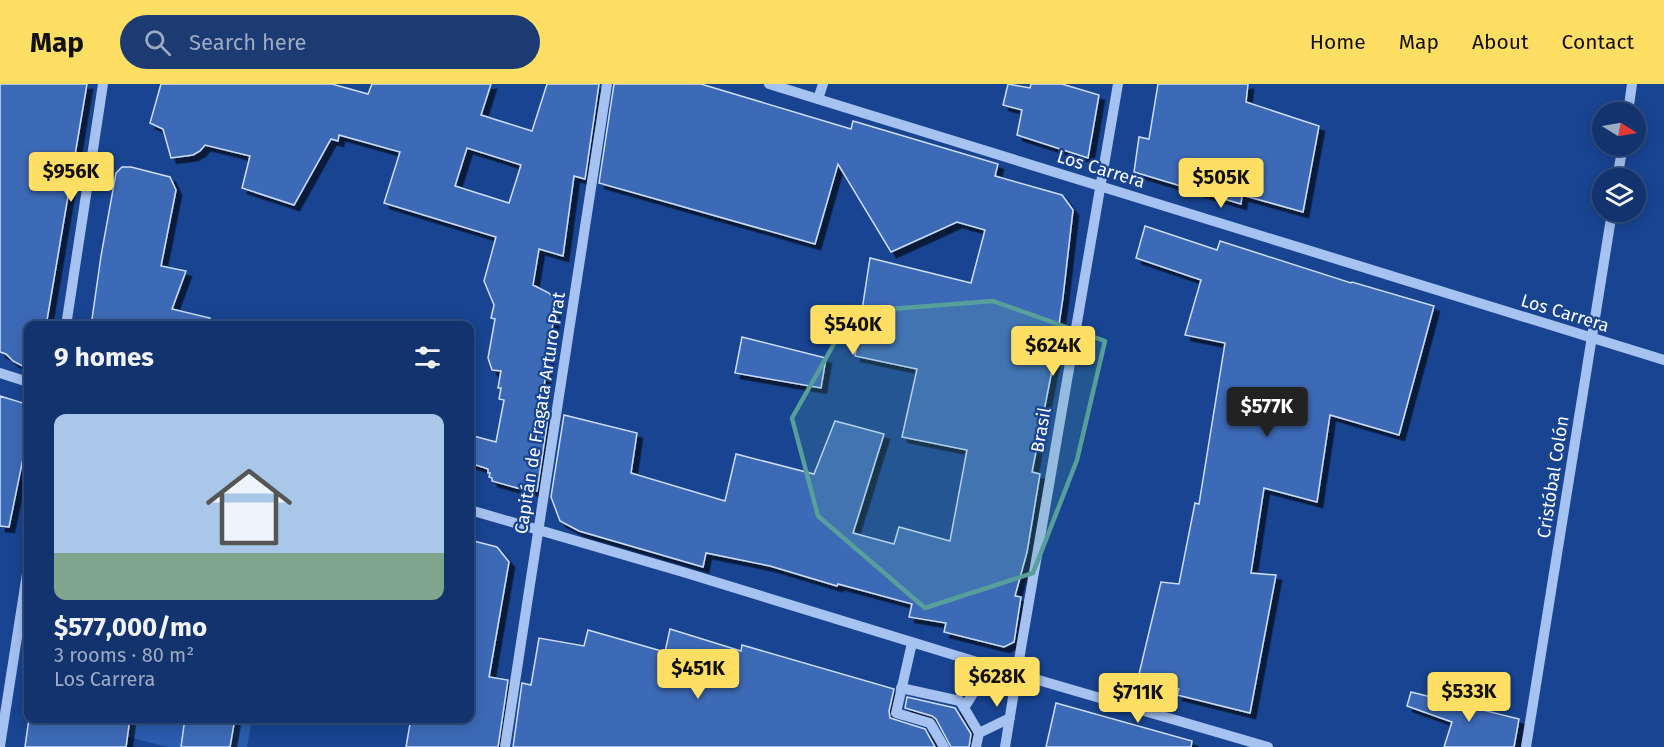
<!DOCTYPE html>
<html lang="en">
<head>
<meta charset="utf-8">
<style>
	:root { --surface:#12336d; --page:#1b3b72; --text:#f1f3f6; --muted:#9caac2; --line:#314e80; --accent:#ffde64 }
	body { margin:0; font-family:"Fira Sans",sans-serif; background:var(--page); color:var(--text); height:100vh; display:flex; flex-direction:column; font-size:22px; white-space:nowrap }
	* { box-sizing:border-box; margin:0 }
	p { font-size:20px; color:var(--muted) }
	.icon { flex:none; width:33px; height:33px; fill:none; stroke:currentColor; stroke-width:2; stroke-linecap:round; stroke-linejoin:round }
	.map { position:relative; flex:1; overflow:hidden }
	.details { position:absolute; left:24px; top:237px; width:450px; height:402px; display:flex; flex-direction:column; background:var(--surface); border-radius:12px; box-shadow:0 3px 15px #0003,0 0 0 2px var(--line) }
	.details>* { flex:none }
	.needle { width:39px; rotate:101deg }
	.controls { position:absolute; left:1592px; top:18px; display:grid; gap:12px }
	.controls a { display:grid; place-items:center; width:54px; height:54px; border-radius:50%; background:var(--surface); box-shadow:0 3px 15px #0003,0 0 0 2px var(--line); font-size:30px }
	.price { position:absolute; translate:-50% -51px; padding:0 14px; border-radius:6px; background:var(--accent); color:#111; font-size:20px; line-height:39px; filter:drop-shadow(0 2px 3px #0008) }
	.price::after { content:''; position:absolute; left:50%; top:36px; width:18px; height:14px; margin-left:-9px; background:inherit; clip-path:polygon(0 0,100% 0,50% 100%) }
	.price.selected { background:#222; color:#fff }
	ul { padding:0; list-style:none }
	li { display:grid; align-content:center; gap:12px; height:318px; padding:0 30px }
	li+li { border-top:2px solid var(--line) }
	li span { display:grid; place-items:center; height:186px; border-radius:12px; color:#555 }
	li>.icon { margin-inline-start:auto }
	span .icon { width:108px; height:108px; fill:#fffc; stroke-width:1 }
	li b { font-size:26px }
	h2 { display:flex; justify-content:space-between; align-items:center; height:72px; padding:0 30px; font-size:26px }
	header { display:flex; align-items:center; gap:36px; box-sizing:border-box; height:84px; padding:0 30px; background:var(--accent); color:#111 }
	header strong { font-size:28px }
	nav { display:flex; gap:33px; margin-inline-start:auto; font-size:21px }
	.search { width:420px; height:54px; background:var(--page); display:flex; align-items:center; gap:15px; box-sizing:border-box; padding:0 21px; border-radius:33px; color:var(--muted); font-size:22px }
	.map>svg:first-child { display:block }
	.green { fill:#2a5caf }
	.building { fill:#3c6ab7; stroke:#ccdefb; stroke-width:1.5; fill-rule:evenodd; filter:url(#shadow) }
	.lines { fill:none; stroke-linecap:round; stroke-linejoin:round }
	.minor { stroke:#a6c2f0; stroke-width:10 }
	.marked { fill:#579f9a; fill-opacity:0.2; stroke:#579f9a; stroke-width:4.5; stroke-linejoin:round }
	.labels { text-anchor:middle; stroke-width:4.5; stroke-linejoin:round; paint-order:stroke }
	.street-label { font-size:18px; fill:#fff; stroke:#184491 }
</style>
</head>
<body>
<header>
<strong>Map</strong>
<div class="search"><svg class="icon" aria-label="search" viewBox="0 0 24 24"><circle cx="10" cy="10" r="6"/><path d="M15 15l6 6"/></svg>Search here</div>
<nav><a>Home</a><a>Map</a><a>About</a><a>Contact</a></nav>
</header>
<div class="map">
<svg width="1664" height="663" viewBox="0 0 1664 663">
	<defs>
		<filter id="shadow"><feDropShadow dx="5.5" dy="5.5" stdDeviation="0" flood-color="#0009"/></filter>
	</defs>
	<rect width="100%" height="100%" fill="#184491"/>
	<path class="green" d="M 130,635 L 185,635 L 232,647 L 235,635 L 252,635 L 247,663 L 167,663 L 129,653 Z"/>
	<path class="building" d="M 0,0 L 87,0 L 46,242 L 28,242 L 28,285 L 13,277 L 6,270 L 0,268 Z
		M 161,0 L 332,0 L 368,10 L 372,0 L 491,0 L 481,31 L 532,47 L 547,0 L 599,0 L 585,95 L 574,92 L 563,172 L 539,165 L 533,201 L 549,209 L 556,217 L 541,325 L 549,327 L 537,407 L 517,404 L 492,397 L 492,394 L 489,393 L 490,389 L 488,389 L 488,385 L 470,379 L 470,351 L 496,358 L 504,316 L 499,315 L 501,304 L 498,304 L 501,287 L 492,286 L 488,274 L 495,235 L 491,234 L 494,221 L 484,197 L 496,153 L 384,119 L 400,68 L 339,51 L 338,57 L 331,55 L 294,121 L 242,104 L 250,72 L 205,61 L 200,67 L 193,71 L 171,74 L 163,45 L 150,39 ZM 467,64 L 521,81 L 509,119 L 455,102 Z
		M 614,0 L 701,0 L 851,45 L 853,37 L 998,80 L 995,92 L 1062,111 L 1073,126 L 1063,213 L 1053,281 L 1032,388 L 1040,390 L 1027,468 L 1015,512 L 1021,513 L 1014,558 L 1004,563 L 944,548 L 946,539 L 909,533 L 912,520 L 838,500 L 837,502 L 770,482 L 706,469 L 703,483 L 579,447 L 560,437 L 551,413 L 564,331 L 637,349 L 631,389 L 725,417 L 736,370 L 814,390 L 835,337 L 884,350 L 853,449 L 894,460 L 899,443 L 950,457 L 967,366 L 902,353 L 917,285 L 855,272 L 870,174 L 971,199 L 985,146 L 957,138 L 891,168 L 838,80 L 815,160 L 599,99 Z
		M 1008,0 L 1030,4 L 1031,0 L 1062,0 L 1099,11 L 1088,74 L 1017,51 L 1022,26 L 1003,21 Z
		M 1158,0 L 1248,0 L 1246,18 L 1319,42 L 1303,128 L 1242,111 L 1241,120 L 1134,88 L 1139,53 L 1149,55 Z
		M 122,83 L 131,83 L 170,93 L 176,106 L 161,182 L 186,187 L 172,225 L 210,234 L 209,242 L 91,242 L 101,172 L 116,89 Z
		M 1145,142 L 1217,166 L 1220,157 L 1351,199 L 1352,198 L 1434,222 L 1399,351 L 1330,331 L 1317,418 L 1264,404 L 1251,489 L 1276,491 L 1250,629 L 1177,611 L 1179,605 L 1139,590 L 1161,498 L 1179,500 L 1195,419 L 1199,420 L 1225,259 L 1185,251 L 1201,196 L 1136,174 Z
		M 742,253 L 826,274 L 821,304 L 735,289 Z
		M 0,312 L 23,319 L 28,330 L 28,350 L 9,443 L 0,442 Z
		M 470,456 L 497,463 L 509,478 L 489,593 L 508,596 L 498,663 L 406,663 L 411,634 L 470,634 Z
		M 670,545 L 741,567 L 742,561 L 894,605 L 889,627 L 890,634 L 925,645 L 935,663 L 513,663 L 522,599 L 531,601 L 539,554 L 584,562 L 588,546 L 665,568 Z
		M 1411,608 L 1519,635 L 1514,663 L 1444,663 L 1452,638 L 1407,622 Z
		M 907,613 L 955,624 L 971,650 L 969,663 L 951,663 L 936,635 L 932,632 L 905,624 Z
		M 1056,619 L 1192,657 L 1191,663 L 1046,663 Z
		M 29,634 L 130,634 L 126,663 L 25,663 Z
		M 185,634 L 235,634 L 230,663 L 181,663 Z"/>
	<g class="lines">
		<path class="minor" d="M 769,0 L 1664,276
			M 818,15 L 823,0
			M 1628,28 L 1632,0
			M 1617,94 L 1623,62
			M 66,242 L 103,0
			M 0,289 L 28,298
			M 470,426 L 683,488 L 990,582 L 1268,663
			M 912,559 L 896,629 L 930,639 L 944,663
			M 901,604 L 960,617 L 979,649 L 976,663
			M 964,624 L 990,582
			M 979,649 L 1010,634
			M 0,662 L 28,483
			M 505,663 L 607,0
			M 1005,663 L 1021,564 L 1118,0
			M 1526,663 L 1612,128"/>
	</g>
	<path class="marked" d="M 993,217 L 1105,257 L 1077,376 L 1033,489 L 925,524 L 818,432 L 792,334 L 852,228 Z"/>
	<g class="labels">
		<g class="street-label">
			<text transform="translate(1101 85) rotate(17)" y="6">Los Carrera</text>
			<text transform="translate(1565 229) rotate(17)" y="6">Los Carrera</text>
			<text transform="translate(540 329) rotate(-81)" y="6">Capitán de Fragata Arturo Prat</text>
			<text transform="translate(1041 346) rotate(-80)" y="6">Brasil</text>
			<text transform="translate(1553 393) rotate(-81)" y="6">Cristóbal Colón</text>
		</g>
	</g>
</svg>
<div class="controls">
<a><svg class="needle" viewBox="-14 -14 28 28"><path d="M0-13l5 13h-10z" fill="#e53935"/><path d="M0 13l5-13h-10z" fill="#9caac2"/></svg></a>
<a><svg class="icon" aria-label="layers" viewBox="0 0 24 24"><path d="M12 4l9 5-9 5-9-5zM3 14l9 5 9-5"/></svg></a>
</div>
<b class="price" style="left:71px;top:119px">$956K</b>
<b class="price" style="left:1221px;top:125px">$505K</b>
<b class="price" style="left:853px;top:272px">$540K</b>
<b class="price" style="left:1053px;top:293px">$624K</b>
<b class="price selected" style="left:1267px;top:354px">$577K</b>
<b class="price" style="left:698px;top:616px">$451K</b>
<b class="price" style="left:997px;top:624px">$628K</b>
<b class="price" style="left:1469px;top:639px">$533K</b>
<b class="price" style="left:1138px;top:640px">$711K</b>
<section class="details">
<h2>9 homes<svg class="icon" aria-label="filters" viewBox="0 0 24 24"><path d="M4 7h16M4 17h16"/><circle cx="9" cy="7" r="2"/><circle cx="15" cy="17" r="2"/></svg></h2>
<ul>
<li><span style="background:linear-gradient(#a9c7e8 75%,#7fa58c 0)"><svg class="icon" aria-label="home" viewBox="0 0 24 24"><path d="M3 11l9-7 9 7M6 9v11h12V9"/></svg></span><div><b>$577,000/mo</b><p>3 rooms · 80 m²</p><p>Los Carrera</p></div></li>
</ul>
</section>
</div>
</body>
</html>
